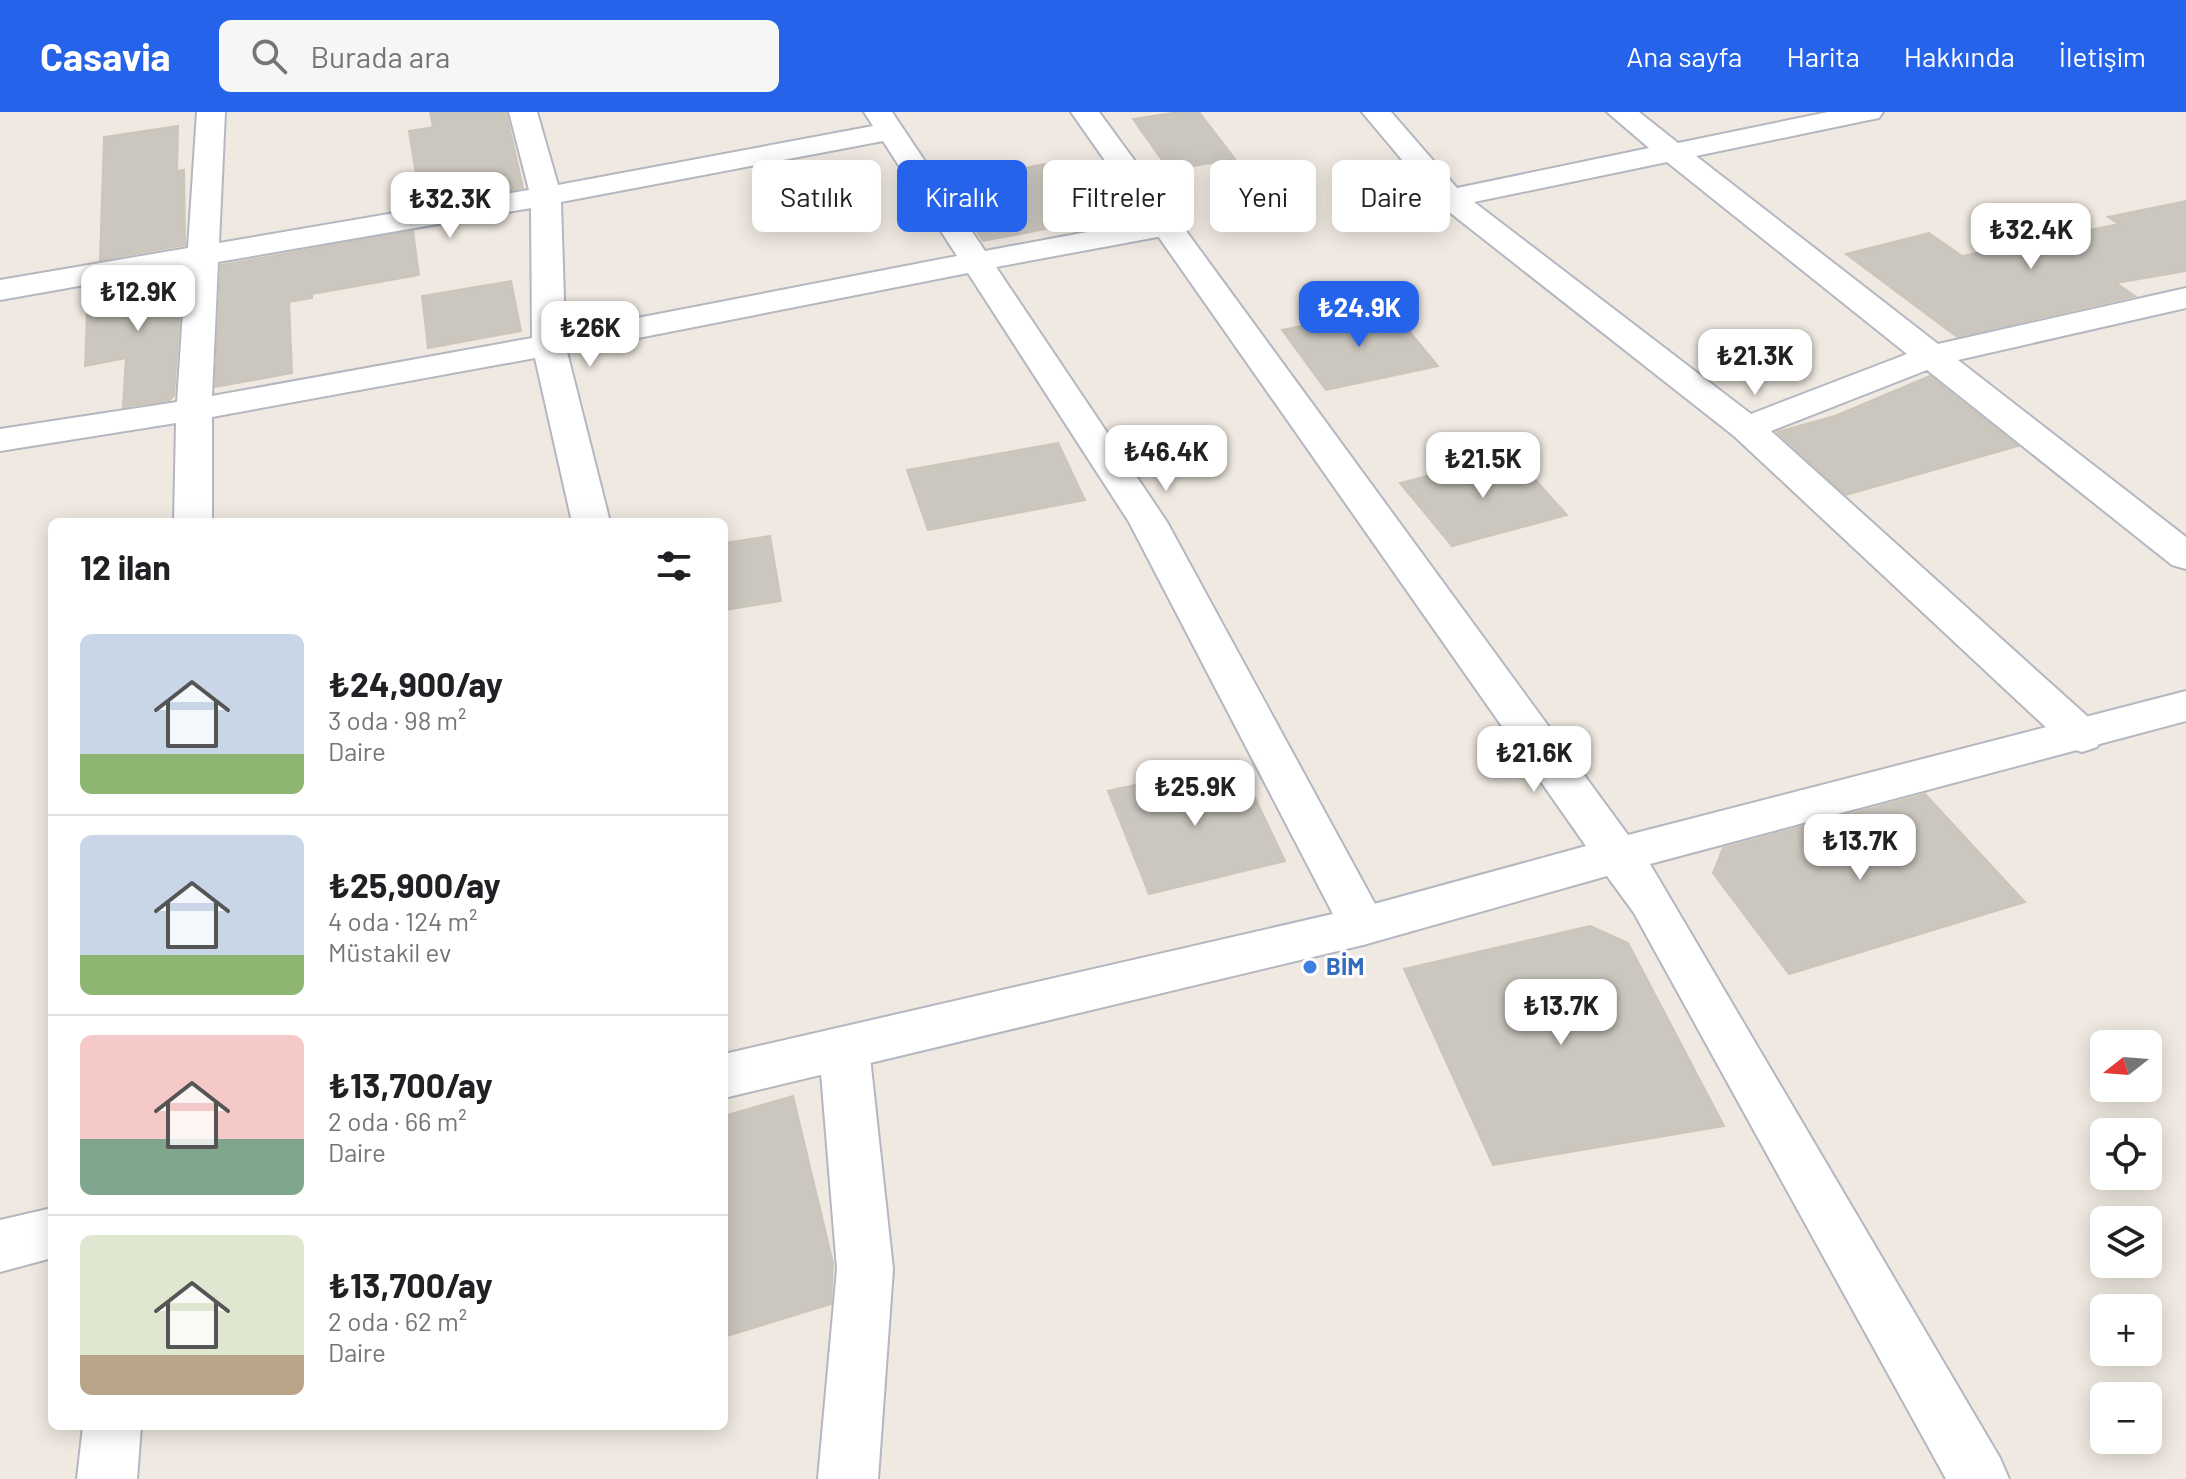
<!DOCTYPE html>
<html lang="tr">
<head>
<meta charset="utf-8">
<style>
	:root { --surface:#fff; --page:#f6f6f6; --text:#202124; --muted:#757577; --line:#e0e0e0; --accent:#2563eb }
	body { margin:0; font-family:Barlow,sans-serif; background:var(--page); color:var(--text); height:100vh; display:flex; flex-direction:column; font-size:30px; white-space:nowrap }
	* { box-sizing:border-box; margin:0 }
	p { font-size:26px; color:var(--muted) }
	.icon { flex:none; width:44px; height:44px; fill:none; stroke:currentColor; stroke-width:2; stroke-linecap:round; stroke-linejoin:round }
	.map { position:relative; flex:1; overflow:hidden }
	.details { position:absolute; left:48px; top:406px; width:680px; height:912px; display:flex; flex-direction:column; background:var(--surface); border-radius:12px; box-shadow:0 4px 20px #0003 }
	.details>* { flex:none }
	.top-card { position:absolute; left:752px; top:48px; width:760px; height:72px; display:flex; gap:16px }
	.needle { width:52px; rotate:253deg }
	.tools { position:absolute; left:2090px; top:918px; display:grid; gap:16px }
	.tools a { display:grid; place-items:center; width:72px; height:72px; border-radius:12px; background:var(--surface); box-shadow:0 4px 20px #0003; font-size:40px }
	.price { position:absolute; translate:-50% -68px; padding:0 18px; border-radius:16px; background:#fff; color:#222; font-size:26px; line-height:52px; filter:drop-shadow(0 2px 4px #0008) }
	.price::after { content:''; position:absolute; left:50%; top:48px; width:24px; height:18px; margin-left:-12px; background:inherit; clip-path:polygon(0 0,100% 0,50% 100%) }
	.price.selected { background:var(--accent); color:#fff }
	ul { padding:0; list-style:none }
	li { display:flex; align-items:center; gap:24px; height:200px; padding:0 32px }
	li+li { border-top:2px solid var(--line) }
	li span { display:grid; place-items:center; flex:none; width:224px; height:160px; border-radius:12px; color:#555 }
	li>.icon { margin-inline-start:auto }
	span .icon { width:96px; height:96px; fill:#fffc; stroke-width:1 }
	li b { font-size:34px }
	h2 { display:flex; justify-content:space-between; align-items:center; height:96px; padding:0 32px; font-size:34px }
	.chip { padding:0 28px; border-radius:12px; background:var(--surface); box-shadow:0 4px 20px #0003; font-size:28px; line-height:72px }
	.chip.selected { background:var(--accent); color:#fff }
	header { display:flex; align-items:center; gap:48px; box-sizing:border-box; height:112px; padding:0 40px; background:var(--accent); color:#fff }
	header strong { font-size:38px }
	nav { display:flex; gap:44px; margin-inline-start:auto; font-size:28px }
	.search { width:560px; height:72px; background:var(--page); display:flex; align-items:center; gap:20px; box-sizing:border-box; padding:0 28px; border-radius:12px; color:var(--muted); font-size:30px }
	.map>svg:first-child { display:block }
	.building { fill:#cbc7bf; stroke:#cbc5ba; stroke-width:2 }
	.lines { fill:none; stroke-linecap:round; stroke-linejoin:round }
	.minor-casing { stroke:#b4b7c1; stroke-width:4 }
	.tertiary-casing { stroke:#b4b7c1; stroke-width:4 }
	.minor { fill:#fff; fill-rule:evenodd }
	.tertiary { fill:#fff; fill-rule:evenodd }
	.shop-dot { fill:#3f7fe0; stroke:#fff; stroke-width:3 }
	.labels { text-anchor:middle; stroke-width:6; stroke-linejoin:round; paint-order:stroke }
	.shop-label { font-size:24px; font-weight:bold; fill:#366cbe; stroke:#fff; text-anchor:start }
</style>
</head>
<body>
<header>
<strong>Casavia</strong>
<div class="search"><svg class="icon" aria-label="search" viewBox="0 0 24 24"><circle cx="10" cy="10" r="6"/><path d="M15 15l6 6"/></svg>Burada ara</div>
<nav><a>Ana sayfa</a><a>Harita</a><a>Hakkında</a><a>İletişim</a></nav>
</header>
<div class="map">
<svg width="2186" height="1367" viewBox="0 0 2186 1367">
	<rect width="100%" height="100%" fill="#efe9e1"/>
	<path class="building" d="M 430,0 L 506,0 L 523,76 L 421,93 L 409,19 L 433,15 Z
		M 1179,0 L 1199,0 L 1235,47 L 1169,58 L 1133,7 Z
		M 178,14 L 177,59 L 184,58 L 185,133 L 100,148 L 104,25 Z
		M 1061,49 L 1102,106 L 983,129 L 946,71 Z
		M 2186,89 L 2186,159 L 2116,171 L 2135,184 L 1957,225 L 1846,142 L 1929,121 L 1962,144 L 2119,112 L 2108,105 Z
		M 413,119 L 419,163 L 312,182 L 312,186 L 289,190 L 292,261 L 215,275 L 221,153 Z
		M 183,159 L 174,283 L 170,288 L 123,295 L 126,246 L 85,254 L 88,175 Z
		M 511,169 L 521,219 L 428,236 L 422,184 Z
		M 1390,196 L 1438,254 L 1326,278 L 1282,218 Z
		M 1930,264 L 2018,334 L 1846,383 L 1777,320 L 1835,304 Z
		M 1058,331 L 1085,388 L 928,418 L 907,358 Z
		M 1512,342 L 1567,403 L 1452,434 L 1400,371 Z
		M 770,424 L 781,489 L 724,498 L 724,431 Z
		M 1238,650 L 1285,749 L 1149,782 L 1108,679 Z
		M 1925,682 L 2025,790 L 1789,862 L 1713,761 L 1723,736 Z
		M 1590,814 L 1628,831 L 1724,1014 L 1493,1053 L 1404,857 Z
		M 793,984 L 833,1151 L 831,1192 L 724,1225 L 724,1004 Z"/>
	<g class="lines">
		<g class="minor-casing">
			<path id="minor" d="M 197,0 L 225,0 L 219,131 L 529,78 L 509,0 L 537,0 L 558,73 L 873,14 L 864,0 L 892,0 L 985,139 L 1168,105 L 1179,107 L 1183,114 L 1179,121 L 996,155 L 1167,410 L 1387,814 L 1380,827 L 1363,833 L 1346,827 L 1129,410 L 968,161 L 567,240 L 610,410 L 572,410 L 535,246 L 212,305 L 212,410 L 174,410 L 176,311 L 0,339 L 0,317 L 177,290 L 186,155 L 0,188 L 0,168 L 188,136 ZM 883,29 L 957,144 L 565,220 L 561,90 ZM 531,96 L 532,226 L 212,284 L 218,150 Z
				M 1362,0 L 1391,0 L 1457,76 L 1649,36 L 1607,0 L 1639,0 L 1678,31 L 1828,0 L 1883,0 L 1879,6 L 1869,8 L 1696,44 L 1938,232 L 2186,176 L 2186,196 L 1958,248 L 2186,425 L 2186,457 L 2172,453 L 1927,258 L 1771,319 L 2097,613 L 2103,624 L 2097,635 L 2082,640 L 2067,635 L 1734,324 L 1439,92 ZM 1667,50 L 1907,242 L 1751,302 L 1474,90 Z
				M 844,915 L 862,921 L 869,936 L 893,1157 L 878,1367 L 818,1367 L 837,1157 L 819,936 L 826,921 Z
				M 83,1314 L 141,1314 L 137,1367 L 77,1367 Z"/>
		</g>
		<g class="tertiary-casing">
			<path id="tertiary" d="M 1071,0 L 1099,0 L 1628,723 L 2186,579 L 2186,609 L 1650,752 L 2000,1346 L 2009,1367 L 1946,1367 L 1634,801 L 1607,764 L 1363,833 L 724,986 L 724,942 L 1363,795 L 1586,734 Z
				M 52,1096 L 52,1146 L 0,1160 L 0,1108 Z"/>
		</g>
		<use href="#minor" class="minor"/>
		<use href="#tertiary" class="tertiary"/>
	</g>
	<circle class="shop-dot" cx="1310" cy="855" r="8"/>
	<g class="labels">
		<g class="shop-label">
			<text x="1326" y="863">BİM</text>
		</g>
	</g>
</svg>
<div class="tools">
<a><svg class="needle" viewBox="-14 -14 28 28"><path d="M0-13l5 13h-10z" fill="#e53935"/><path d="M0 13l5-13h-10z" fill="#757577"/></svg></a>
<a><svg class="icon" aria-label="locate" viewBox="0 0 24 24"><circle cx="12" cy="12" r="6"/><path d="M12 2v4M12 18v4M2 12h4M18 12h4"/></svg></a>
<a><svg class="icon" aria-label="layers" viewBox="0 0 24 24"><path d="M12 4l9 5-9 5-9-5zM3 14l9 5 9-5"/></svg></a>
<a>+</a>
<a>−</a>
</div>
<b class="price" style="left:450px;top:128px">₺32.3K</b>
<b class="price" style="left:2031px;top:159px">₺32.4K</b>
<b class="price" style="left:138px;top:221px">₺12.9K</b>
<b class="price selected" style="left:1359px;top:237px">₺24.9K</b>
<b class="price" style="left:590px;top:257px">₺26K</b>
<b class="price" style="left:1755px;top:285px">₺21.3K</b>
<b class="price" style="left:1166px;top:381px">₺46.4K</b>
<b class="price" style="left:1483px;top:388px">₺21.5K</b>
<b class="price" style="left:1534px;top:682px">₺21.6K</b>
<b class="price" style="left:1195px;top:716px">₺25.9K</b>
<b class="price" style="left:1860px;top:770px">₺13.7K</b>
<b class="price" style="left:1561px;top:935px">₺13.7K</b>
<div class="top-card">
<a class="chip">Satılık</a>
<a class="chip selected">Kiralık</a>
<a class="chip">Filtreler</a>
<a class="chip">Yeni</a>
<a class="chip">Daire</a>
</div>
<section class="details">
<h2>12 ilan<svg class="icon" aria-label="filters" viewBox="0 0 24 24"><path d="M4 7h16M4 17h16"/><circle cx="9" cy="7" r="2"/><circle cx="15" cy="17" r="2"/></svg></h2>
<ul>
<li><span style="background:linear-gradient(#c9d6e8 75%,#8fb573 0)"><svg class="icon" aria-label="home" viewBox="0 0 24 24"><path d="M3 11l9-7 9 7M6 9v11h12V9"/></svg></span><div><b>₺24,900/ay</b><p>3 oda · 98 m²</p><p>Daire</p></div></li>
<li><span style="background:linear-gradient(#c9d6e8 75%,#8fb573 0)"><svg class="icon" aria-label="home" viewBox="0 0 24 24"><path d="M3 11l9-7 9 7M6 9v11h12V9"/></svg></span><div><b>₺25,900/ay</b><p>4 oda · 124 m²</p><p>Müstakil ev</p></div></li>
<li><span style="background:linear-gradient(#f6c9c9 65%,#7fa58c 0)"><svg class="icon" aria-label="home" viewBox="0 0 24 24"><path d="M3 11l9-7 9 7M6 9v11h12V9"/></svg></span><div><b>₺13,700/ay</b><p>2 oda · 66 m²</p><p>Daire</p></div></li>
<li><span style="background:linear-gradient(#dfe7d0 75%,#b9a48a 0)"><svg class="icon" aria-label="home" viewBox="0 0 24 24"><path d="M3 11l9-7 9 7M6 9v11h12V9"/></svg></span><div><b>₺13,700/ay</b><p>2 oda · 62 m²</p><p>Daire</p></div></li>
</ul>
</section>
</div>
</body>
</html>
